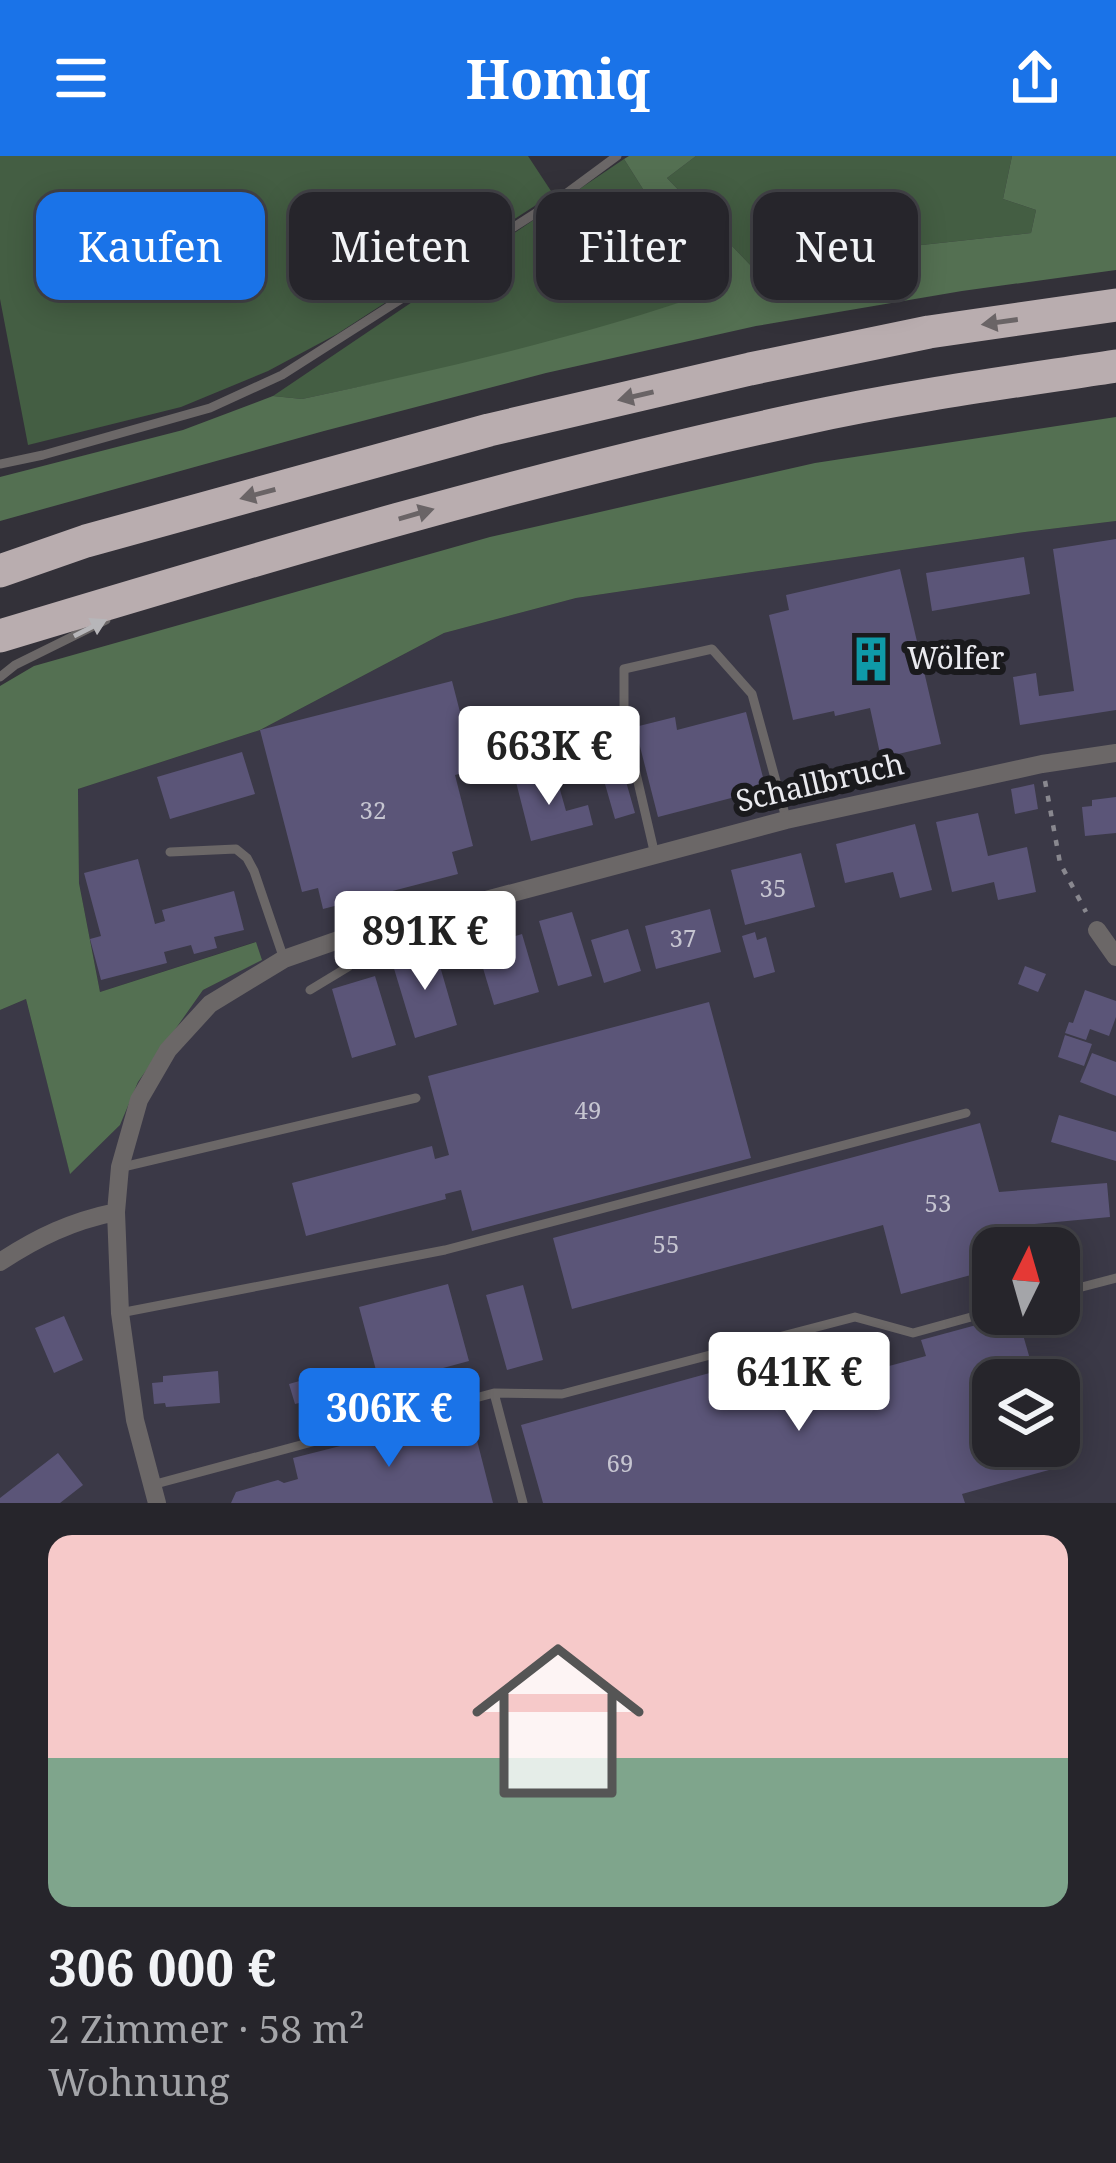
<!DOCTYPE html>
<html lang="de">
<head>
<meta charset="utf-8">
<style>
	:root { --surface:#26252b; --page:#2e2d33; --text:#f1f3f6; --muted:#a4a5a9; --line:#424247; --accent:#1a73e8 }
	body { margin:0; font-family:"Noto Serif",serif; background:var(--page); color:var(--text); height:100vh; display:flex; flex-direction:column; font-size:45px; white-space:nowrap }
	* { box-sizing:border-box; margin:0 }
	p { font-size:39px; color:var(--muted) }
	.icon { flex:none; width:66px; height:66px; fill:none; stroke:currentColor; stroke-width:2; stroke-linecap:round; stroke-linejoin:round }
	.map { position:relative; height:1347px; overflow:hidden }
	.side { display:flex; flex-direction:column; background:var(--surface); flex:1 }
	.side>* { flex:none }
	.guide { position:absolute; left:36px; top:36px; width:1044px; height:108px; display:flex; gap:24px }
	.needle { width:78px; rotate:5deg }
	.tools { position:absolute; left:972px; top:1071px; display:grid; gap:24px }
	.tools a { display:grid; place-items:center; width:108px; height:108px; border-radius:24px; background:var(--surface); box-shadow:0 6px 30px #0003,0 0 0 3px var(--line); font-size:60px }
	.price { position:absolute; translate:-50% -102px; padding:0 27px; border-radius:12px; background:#fff; color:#222; font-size:39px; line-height:78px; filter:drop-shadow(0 3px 6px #0008) }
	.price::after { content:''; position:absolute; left:50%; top:72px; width:36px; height:27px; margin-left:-18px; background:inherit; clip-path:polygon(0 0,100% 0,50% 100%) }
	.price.active { background:var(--accent); color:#fff }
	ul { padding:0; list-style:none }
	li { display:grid; align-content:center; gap:24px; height:636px; padding:0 48px }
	li span { display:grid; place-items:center; height:372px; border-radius:24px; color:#555 }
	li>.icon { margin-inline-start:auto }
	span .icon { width:216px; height:216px; fill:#fffc; stroke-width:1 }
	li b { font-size:51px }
	.pill { padding:0 42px; border-radius:24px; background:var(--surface); box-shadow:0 6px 30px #0003,0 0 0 3px var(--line); font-size:42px; line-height:108px }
	.pill.active { background:var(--accent); color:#fff }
	header { display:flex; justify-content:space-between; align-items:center; height:156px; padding:0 48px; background:var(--accent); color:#fff; font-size:54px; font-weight:700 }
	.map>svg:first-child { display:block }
	.built { fill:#3b3947; fill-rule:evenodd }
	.green { fill:#445e43 }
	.forest { fill:#547052 }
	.building { fill:#5b5578 }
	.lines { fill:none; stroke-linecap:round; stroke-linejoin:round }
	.path { stroke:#89888f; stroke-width:4.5; stroke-dasharray:6 9; stroke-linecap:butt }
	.service { stroke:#6b6767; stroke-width:9 }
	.minor { stroke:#6b6767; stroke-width:18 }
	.motorway { stroke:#b9adaf; stroke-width:33 }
	.oneway { fill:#6a6466 }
	.oneway2 { fill:#b7b6b9 }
	.labels { text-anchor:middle; stroke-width:12; stroke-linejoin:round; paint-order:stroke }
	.number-label { font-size:24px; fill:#c6c5d1 }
	.poi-label { font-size:30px; fill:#eaeaef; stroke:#1a1a1d; text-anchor:start }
	.street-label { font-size:30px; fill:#eaeaef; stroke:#1a1a1d }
</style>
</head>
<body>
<header><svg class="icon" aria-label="menu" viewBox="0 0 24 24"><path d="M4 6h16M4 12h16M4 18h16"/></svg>Homiq<svg class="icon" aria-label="share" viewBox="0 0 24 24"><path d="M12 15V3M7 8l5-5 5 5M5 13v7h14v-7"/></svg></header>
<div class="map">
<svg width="1116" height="1347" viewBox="0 0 1116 1347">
	<rect width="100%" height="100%" fill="#333139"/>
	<path class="built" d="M 1116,365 L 1116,1347 L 0,1347 L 0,854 L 26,843 L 70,1017 L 120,969 L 138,926 L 203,834 L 261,804 L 255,786 L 100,836 L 79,727 L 78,633 L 260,574 L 444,477 L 576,442 L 1025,376 ZM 993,1092 L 1059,1092 L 1059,1158 L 993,1158 ZM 993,1224 L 1059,1224 L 1059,1290 L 993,1290 Z"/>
	<path class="green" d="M 0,0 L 528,0 L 553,38 L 337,178 L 268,215 L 181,251 L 28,289 L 0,143 Z
		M 696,0 L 1012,0 L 1003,43 L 1036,54 L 1031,77 L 839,98 L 756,115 L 667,22 Z
		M 624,3 L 672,79 L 723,132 L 628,165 L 472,207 L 302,243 L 273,240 Z"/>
	<path class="forest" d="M 629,0 L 696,0 L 667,22 L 756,115 L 839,98 L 1031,77 L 1036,54 L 1003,43 L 1012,0 L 1116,0 L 1116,114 L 962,135 L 756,170 L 546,217 L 324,275 L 0,365 L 0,321 L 183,274 L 273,240 L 302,243 C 444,212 584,181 722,132 L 672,79 L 624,3 Z
		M 1116,261 L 1116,365 L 1025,376 L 576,442 L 444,477 L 260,574 L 78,633 L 79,727 L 100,836 L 256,786 L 262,804 L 203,834 L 138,926 L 120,969 L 70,1018 L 26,843 L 0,854 L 0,530 L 34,510 L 490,381 L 815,307 Z"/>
	<path class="building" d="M 1116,383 L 1116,554 L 1020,569 L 1013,521 L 1036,517 L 1039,540 L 1074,535 L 1053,393 Z
		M 1024,401 L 1030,438 L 932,455 L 926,417 Z
		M 900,413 L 941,588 L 881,602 L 870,552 L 835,560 L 834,555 L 793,564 L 769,459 L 789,454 L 786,439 Z
		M 452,525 L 475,614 L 455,619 L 473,690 L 452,696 L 458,718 L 323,753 L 318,732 L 302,736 L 260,574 Z
		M 746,556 L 766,633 L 658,661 L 635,571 L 675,561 L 677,574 Z
		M 242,596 L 255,638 L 170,663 L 157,621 Z
		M 623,615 L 635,657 L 615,663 L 603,621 Z
		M 555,616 L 566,655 L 588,649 L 593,669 L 531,685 L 516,626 Z
		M 1034,628 L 1038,653 L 1015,658 L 1011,633 Z
		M 1116,641 L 1116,677 L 1085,680 L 1082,651 L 1092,650 L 1092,644 Z
		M 978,657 L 988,700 L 1027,691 L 1036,736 L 998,744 L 994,726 L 952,736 L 936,666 Z
		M 915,668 L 932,734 L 900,742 L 893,716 L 845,727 L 836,688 Z
		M 801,697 L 815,751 L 745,769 L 731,714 Z
		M 138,703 L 155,768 L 165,765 L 162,754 L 234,735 L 244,774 L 214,781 L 217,792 L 194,798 L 191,789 L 164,796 L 167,807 L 101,824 L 90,783 L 101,780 L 84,717 Z
		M 710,753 L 721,796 L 656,813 L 645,770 Z
		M 572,756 L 592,820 L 558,830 L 539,765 Z
		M 628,773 L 641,815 L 604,827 L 591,784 Z
		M 755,776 L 757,784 L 766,781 L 775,816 L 754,822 L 742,780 Z
		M 522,778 L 539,836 L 494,849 L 477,792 Z
		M 435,793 L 457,869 L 415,882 L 392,806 Z
		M 1025,810 L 1046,818 L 1038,836 L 1018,828 Z
		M 375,820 L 396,889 L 352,902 L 332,833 Z
		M 1085,834 L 1116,845 L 1116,861 L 1109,880 L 1090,873 L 1086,884 L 1065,877 L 1069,866 L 1073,867 Z
		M 709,846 L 751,1002 L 472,1075 L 461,1034 L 445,1038 L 446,1043 L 306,1080 L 292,1027 L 432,990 L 435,1003 L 449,999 L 428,920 Z
		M 1065,879 L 1092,888 L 1084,910 L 1058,901 Z
		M 1092,897 L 1116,906 L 1116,940 L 1080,926 Z
		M 1059,959 L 1116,976 L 1116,1005 L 1051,986 Z
		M 980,967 L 999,1036 L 1107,1027 L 1110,1061 L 1003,1071 L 1009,1092 L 993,1092 L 993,1113 L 901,1138 L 883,1069 L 572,1153 L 553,1082 Z
		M 448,1128 L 469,1205 L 380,1229 L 359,1151 Z
		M 523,1129 L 543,1204 L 507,1214 L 486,1139 Z
		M 1017,1158 L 1036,1224 L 993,1224 L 993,1290 L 1054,1290 L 1060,1311 L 962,1338 L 965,1347 L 543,1347 L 521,1269 L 775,1199 L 784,1231 L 828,1220 L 830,1226 L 926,1200 L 921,1184 Z
		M 64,1160 L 83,1204 L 54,1217 L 35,1172 Z
		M 218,1215 L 220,1247 L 166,1251 L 165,1247 L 154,1248 L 152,1227 L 163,1226 L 163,1220 Z
		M 310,1222 L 316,1243 L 295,1248 L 289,1228 Z
		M 470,1257 L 493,1347 L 231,1347 L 236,1336 L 278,1324 L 284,1327 L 298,1323 L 293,1302 Z
		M 58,1297 L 83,1329 L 60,1347 L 0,1347 L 0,1342 Z"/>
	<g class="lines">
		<path class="path" d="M 1045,625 L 1060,707 L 1086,756"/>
		<path class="service" d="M 0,308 L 43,299 L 210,252 L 282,219 L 564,39 L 617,0
			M 0,521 L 15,509 L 106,464
			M 170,696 L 236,693 L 247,702 L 254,715 L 284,803
			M 655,699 L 624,566 L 624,513 L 712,493 L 752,538 L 786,662
			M 310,834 L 348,811 L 350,805 L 344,782
			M 123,1011 L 416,942
			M 1059,1137 L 1116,1122
			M 120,1157 L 445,1094 L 966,957
			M 494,1237 L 523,1347
			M 152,1329 L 494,1237 L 562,1238 L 855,1161 L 913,1177 L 993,1155"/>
		<path class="minor" d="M 1097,774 L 1116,801
			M 0,1106 C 38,1081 72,1065 116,1056
			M 157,1347 L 135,1264 L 120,1157 L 116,1056 L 120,1011 L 139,944 L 168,894 L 210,848 L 284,803 L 344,782 L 786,664 L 1042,608 L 1116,597"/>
		<path class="motorway" d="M 0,415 L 86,385 L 489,274 L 750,213 L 929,176 L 1116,149
			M 0,480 C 265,400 530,321 801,263 C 905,240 1011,226 1116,210"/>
	</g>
	<defs><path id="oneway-solid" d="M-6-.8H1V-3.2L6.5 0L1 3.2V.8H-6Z" transform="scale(3)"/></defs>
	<g class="oneway">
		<use href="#oneway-solid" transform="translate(1000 166) rotate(172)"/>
		<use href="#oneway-solid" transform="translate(636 240) rotate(167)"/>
		<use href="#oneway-solid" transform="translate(258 338) rotate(165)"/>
		<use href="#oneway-solid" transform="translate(416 358) rotate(-16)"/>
	</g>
	<use class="oneway2" href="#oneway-solid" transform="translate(90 472) rotate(-27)"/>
	<defs>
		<g id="building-bare" transform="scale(3.6)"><path d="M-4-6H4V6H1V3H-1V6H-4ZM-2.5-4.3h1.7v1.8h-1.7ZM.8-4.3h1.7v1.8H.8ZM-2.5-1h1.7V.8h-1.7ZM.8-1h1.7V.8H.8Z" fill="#0f9aa8" stroke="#1a1a1d" stroke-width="2.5" paint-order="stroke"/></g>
	</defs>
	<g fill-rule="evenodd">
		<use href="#building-bare" x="871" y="503"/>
	</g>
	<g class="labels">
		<g class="number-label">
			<text x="373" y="663">32</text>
			<text x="773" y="741">35</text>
			<text x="683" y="791">37</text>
			<text x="588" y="963">49</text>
			<text x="938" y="1056">53</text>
			<text x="666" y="1097">55</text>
			<text x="620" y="1316">69</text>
		</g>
		<g class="poi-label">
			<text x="907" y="513">Wölfer</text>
		</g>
		<g class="street-label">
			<text transform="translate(820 627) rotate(-13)" y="10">Schallbruch</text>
		</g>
	</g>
</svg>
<div class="tools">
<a><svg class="needle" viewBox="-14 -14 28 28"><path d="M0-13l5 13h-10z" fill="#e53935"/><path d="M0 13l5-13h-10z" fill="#a4a5a9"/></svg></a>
<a><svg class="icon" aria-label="layers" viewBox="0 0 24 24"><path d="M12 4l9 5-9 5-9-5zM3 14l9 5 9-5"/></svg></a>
</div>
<b class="price" style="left:549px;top:652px">663K €</b>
<b class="price" style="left:425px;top:837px">891K €</b>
<b class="price" style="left:799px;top:1278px">641K €</b>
<b class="price active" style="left:389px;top:1314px">306K €</b>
<div class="guide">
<a class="pill active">Kaufen</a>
<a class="pill">Mieten</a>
<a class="pill">Filter</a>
<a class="pill">Neu</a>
</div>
</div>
<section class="side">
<ul>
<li><span style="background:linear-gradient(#f6c9c9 60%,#7fa58c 0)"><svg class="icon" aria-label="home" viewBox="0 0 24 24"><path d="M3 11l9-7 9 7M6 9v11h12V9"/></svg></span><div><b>306 000 €</b><p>2 Zimmer · 58 m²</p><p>Wohnung</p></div></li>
</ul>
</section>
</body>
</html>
